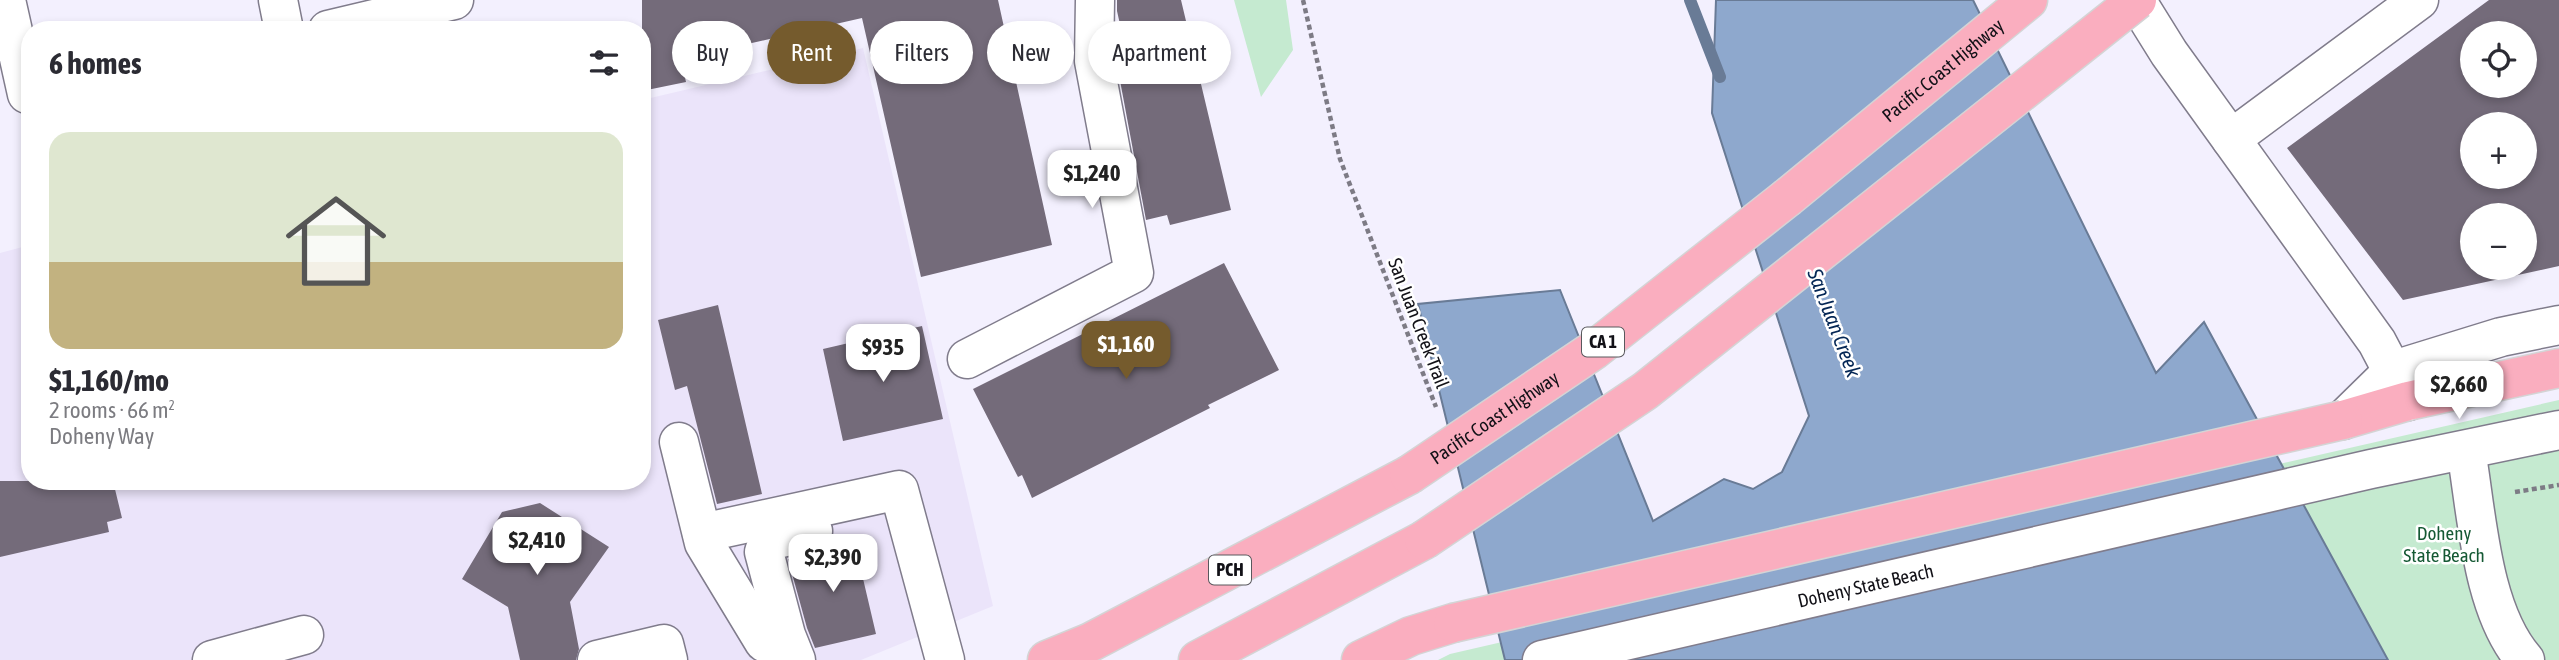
<!DOCTYPE html>
<html lang="en">
<head>
<meta charset="utf-8">
<style>
	:root { --surface:#fff; --page:#f2f2f3; --text:#2b2b33; --muted:#7c7c81; --accent:#755b2d }
	body { margin:0; font-family:"Asap Condensed",sans-serif; background:var(--page); color:var(--text); height:100vh; display:flex; flex-direction:column; font-size:26px; white-space:nowrap }
	* { box-sizing:border-box; margin:0 }
	p { font-size:23px; color:var(--muted) }
	.icon { flex:none; width:38px; height:38px; fill:none; stroke:currentColor; stroke-width:2; stroke-linecap:round; stroke-linejoin:round }
	.map { position:relative; flex:1; overflow:hidden }
	.drawer { position:absolute; left:21px; top:21px; width:630px; height:469px; display:flex; flex-direction:column; background:var(--surface); border-radius:28px; box-shadow:0 4px 10px #0003 }
	.drawer>* { flex:none }
	.hud { position:absolute; left:672px; top:21px; width:665px; height:63px; display:flex; gap:14px }
	.tools { position:absolute; left:2460px; top:21px; display:grid; gap:14px }
	.tools a { display:grid; place-items:center; width:77px; height:77px; border-radius:50%; background:var(--surface); box-shadow:0 4px 10px #0003; font-size:35px }
	.price { position:absolute; translate:-50% -60px; padding:0 16px; border-radius:14px; background:#fff; color:#222; font-size:23px; line-height:46px; filter:drop-shadow(0 2px 4px #0008) }
	.price::after { content:''; position:absolute; left:50%; top:42px; width:21px; height:16px; margin-left:-10px; background:inherit; clip-path:polygon(0 0,100% 0,50% 100%) }
	.price.on { background:var(--accent); color:#fff }
	ul { padding:0; list-style:none }
	li { display:grid; align-content:center; gap:14px; height:371px; padding:0 28px }
	li span { display:grid; place-items:center; height:217px; border-radius:21px; color:#555 }
	li>.icon { margin-inline-start:auto }
	span .icon { width:126px; height:126px; fill:#fffc; stroke-width:1 }
	li b { font-size:30px }
	h2 { display:flex; justify-content:space-between; align-items:center; height:84px; padding:0 28px; font-size:30px }
	.tag { padding:0 24px; border-radius:32px; background:var(--surface); box-shadow:0 4px 10px #0003; font-size:24px; line-height:63px }
	.tag.on { background:var(--accent); color:#fff }
	.map>svg:first-child { display:block }
	.commercial { fill:#ebe4fa }
	.green { fill:#c5ead0 }
	.water { fill:#8ea8cd; stroke:#697b96; stroke-width:2 }
	.lines { fill:none; stroke-linecap:round; stroke-linejoin:round }
	.stream { stroke:#697b96; stroke-width:12 }
	.building { fill:#746b7a; fill-rule:evenodd }
	.minor-casing { stroke:#807c8c; stroke-width:41 }
	.highway-casing { stroke:#d4d4d5; stroke-width:41 }
	.path { stroke:#7d7b85; stroke-width:4.5; stroke-dasharray:5 3.5; stroke-linecap:butt }
	.minor { stroke:#fff; stroke-width:38 }
	.highway { stroke:#faaebf; stroke-width:38 }
	.highway-bridge-casing { stroke:#d4d4d5; stroke-width:41; stroke-linecap:butt }
	.highway-bridge { stroke:#faaebf; stroke-width:38 }
	.labels { text-anchor:middle; stroke-width:5; stroke-linejoin:round; paint-order:stroke }
	.shield { fill:#fff; stroke:#59585d; stroke-width:2 }
	.shield-label { font-size:18px; font-weight:bold; fill:#121117 }
	.street-label { font-size:19px; fill:#121117; stroke:#fff }
	.park-label { font-size:19px; fill:#155934; stroke:#fff }
	.water-label { font-size:21px; font-style:italic; fill:#052755; stroke:#fff }
</style>
</head>
<body>
<div class="map">
<svg width="2559" height="660" viewBox="0 0 2559 660">
	<rect width="100%" height="100%" fill="#f3f0fe"/>
	<path class="commercial" d="M 863,48 L 993,606 L 861,660 L 0,660 L 0,253 L 30,245 L 30,481 L 642,481 L 642,100 Z"/>
	<path class="green" d="M 1234,0 L 1286,0 L 1293,50 L 1261,97 Z
		M 2559,400 L 2559,660 L 1438,660 L 1450,654 Z"/>
	<path class="water" d="M 1716,0 L 1973,0 L 2156,373 L 2204,322 L 2388,660 L 1505,660 L 1418,304 L 1560,290 L 1653,521 L 1724,479 L 1753,489 L 1782,472 L 1809,416 L 1712,113 Z"/>
	<g class="lines">
		<path class="stream" d="M 1690,0 L 1720,77"/>
	</g>
	<path class="building" d="M 642,0 L 998,0 L 1052,245 L 921,277 L 862,18 L 681,59 L 686,82 L 642,91 Z
		M 1117,0 L 1181,0 L 1231,210 L 1170,225 L 1167,215 L 1146,220 L 1116,59 L 1116,53 L 1126,51 L 1117,11 Z
		M 2489,0 L 2559,0 L 2559,266 L 2403,300 L 2287,148 ZM 2473,33 L 2525,33 L 2525,86 L 2473,86 ZM 2473,124 L 2525,124 L 2525,177 L 2473,177 ZM 2473,215 L 2525,215 L 2525,268 L 2473,268 Z
		M 1224,263 L 1279,370 L 1208,405 L 1210,408 L 1032,498 L 1022,475 L 1018,477 L 973,389 Z
		M 718,305 L 762,494 L 717,504 L 687,386 L 675,390 L 658,320 Z
		M 922,326 L 943,419 L 843,441 L 823,349 Z
		M 0,481 L 113,481 L 122,518 L 107,522 L 109,532 L 0,557 Z
		M 540,503 L 609,547 L 570,602 L 579,649 L 576,660 L 520,660 L 508,607 L 462,579 L 502,512 Z
		M 853,536 L 876,634 L 815,648 L 807,628 L 788,559 L 818,552 L 827,548 L 832,541 Z"/>
	<g class="lines">
		<g class="minor-casing">
			<g id="minor">
				<path d="M 6,0 L 27,94"/>
				<path d="M 278,0 L 284,30"/>
				<path d="M 2136,0 L 2169,53 L 2377,342 L 2408,401"/>
				<path d="M 328,30 L 454,0"/>
				<path d="M 2231,139 L 2419,0"/>
				<path d="M 967,359 L 1134,273 L 1094,61 L 1095,0"/>
				<path d="M 2343,420 L 2394,370 L 2501,337 L 2559,325"/>
				<path d="M 679,442 L 704,543 L 764,642 L 793,659"/>
				<path d="M 2466,450 C 2477,514 2481,610 2525,660"/>
				<path d="M 702,533 L 899,490 L 945,660"/>
				<path d="M 212,660 L 304,635"/>
				<path d="M 597,660 L 664,644 L 668,660"/>
				<path d="M 796,660 L 786,635 L 764,552 L 768,541 L 813,531"/>
				<path id="s1" d="M 1542,660 L 2371,469 L 2559,430"/>
			</g>
		</g>
		<g class="highway-casing">
			<g id="highway">
				<path id="s2" d="M 1788,197 L 2028,0"/>
				<path d="M 2343,420 L 2408,401 L 2559,368"/>
				<path d="M 1047,660 L 1091,642 L 1409,475"/>
				<path d="M 1198,660 L 1424,540"/>
				<path d="M 1361,660 L 1411,636 L 1453,623"/>
			</g>
		</g>
		<path class="path" d="M 1303,0 L 1340,159 L 1436,407
			M 2515,492 L 2559,485"/>
		<use href="#minor" class="minor"/>
		<use href="#highway" class="highway"/>
		<g class="highway-bridge-casing">
			<g id="highway-bridge">
				<path id="s3" d="M 1409,475 L 1594,350 L 1788,197"/>
				<path d="M 1424,540 L 1645,391 L 2137,0"/>
				<path d="M 1453,623 L 2343,420"/>
			</g>
		</g>
		<use href="#highway-bridge" class="highway-bridge"/>
	</g>
	<g class="labels">
		<g class="shield">
			<rect x="1582" y="327.5" width="42" height="29" rx="5"/>
			<rect x="1209" y="555.5" width="42" height="29" rx="5"/>
		</g>
		<g class="shield-label">
			<text x="1603" y="348">CA 1</text>
			<text x="1230" y="576">PCH</text>
		</g>
		<g class="street-label">
			<text dy="7" stroke="none"><textPath href="#s2" startOffset="200">Pacific Coast Highway</textPath></text>
			<text transform="translate(1419 323) rotate(69)" y="7">San Juan Creek Trail</text>
			<text dy="7" stroke="none"><textPath href="#s3" startOffset="103">Pacific Coast Highway</textPath></text>
			<text dy="7" stroke="none"><textPath href="#s1" startOffset="332">Doheny State Beach</textPath></text>
		</g>
		<g class="park-label">
			<text x="2444" y="540">Doheny<tspan x="2444" dy="22">State Beach</tspan></text>
		</g>
		<g class="water-label">
			<text transform="translate(1834 323) rotate(69)" y="7">San Juan Creek</text>
		</g>
	</g>
</svg>
<div class="tools">
<a><svg class="icon" aria-label="locate" viewBox="0 0 24 24"><circle cx="12" cy="12" r="6"/><path d="M12 2v4M12 18v4M2 12h4M18 12h4"/></svg></a>
<a>+</a>
<a>−</a>
</div>
<b class="price" style="left:1092px;top:210px">$1,240</b>
<b class="price on" style="left:1126px;top:381px">$1,160</b>
<b class="price" style="left:883px;top:384px">$935</b>
<b class="price" style="left:2459px;top:421px">$2,660</b>
<b class="price" style="left:537px;top:577px">$2,410</b>
<b class="price" style="left:833px;top:594px">$2,390</b>
<div class="hud">
<a class="tag">Buy</a>
<a class="tag on">Rent</a>
<a class="tag">Filters</a>
<a class="tag">New</a>
<a class="tag">Apartment</a>
</div>
<section class="drawer">
<h2>6 homes<svg class="icon" aria-label="filters" viewBox="0 0 24 24"><path d="M4 7h16M4 17h16"/><circle cx="9" cy="7" r="2"/><circle cx="15" cy="17" r="2"/></svg></h2>
<ul>
<li><span style="background:linear-gradient(#dfe7d0 60%,#c2b280 0)"><svg class="icon" aria-label="home" viewBox="0 0 24 24"><path d="M3 11l9-7 9 7M6 9v11h12V9"/></svg></span><div><b>$1,160/mo</b><p>2 rooms · 66 m²</p><p>Doheny Way</p></div></li>
</ul>
</section>
</div>
</body>
</html>
